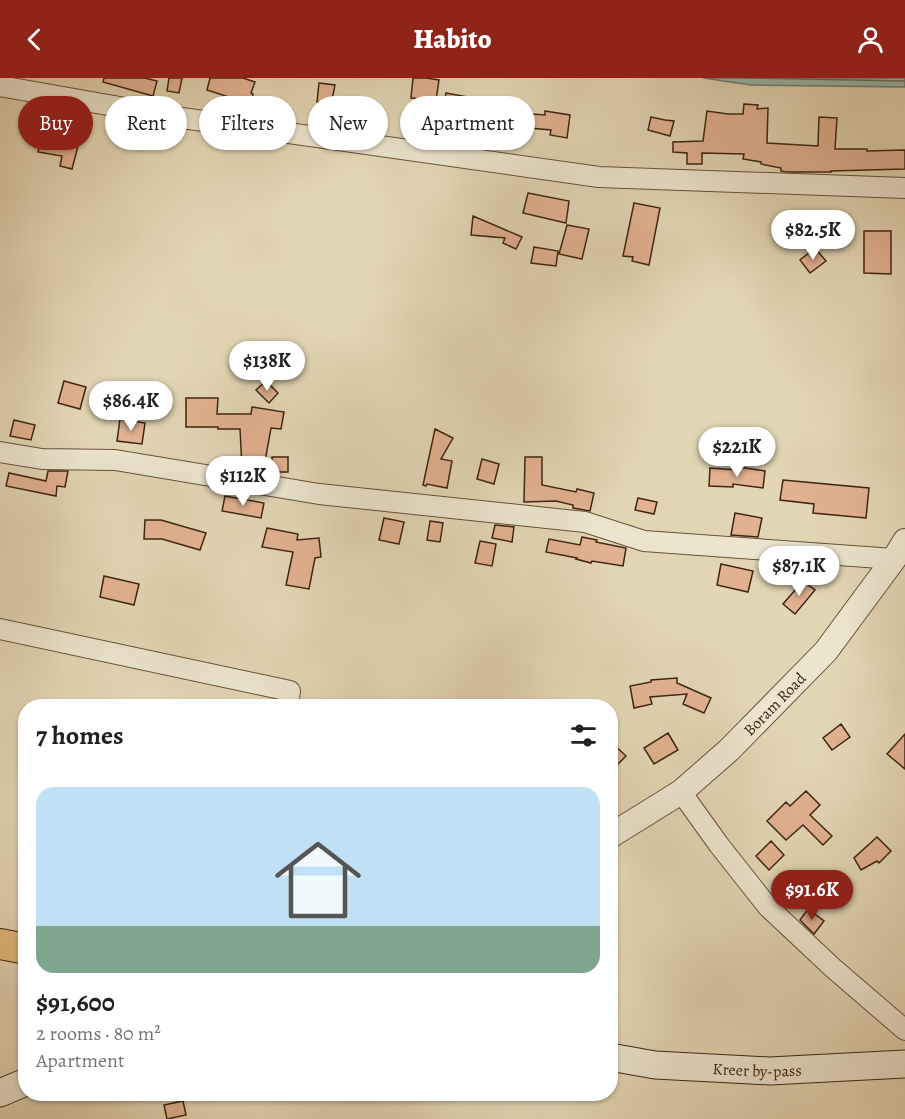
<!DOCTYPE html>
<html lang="en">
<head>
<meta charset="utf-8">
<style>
	:root { --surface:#fff; --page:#f2f2f2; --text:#202124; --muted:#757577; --line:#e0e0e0; --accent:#8f2418 }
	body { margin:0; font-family:Alegreya,serif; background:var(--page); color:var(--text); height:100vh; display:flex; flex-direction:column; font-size:22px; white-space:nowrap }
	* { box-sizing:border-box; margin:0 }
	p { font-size:20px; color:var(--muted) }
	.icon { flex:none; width:33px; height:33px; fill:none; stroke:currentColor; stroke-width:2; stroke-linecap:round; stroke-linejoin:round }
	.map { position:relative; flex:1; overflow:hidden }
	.side { position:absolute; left:18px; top:621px; width:600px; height:402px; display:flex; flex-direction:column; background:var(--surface); border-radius:24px; box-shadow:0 2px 4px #0004 }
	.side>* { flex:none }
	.hud { position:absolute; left:18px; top:18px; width:600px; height:54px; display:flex; gap:12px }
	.price { position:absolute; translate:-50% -51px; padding:0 14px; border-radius:21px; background:#fff; color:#222; font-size:20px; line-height:39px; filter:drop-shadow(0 2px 3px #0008) }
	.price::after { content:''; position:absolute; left:50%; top:36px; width:18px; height:14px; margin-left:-9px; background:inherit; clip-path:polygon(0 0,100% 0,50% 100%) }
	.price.active { background:var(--accent); color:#fff }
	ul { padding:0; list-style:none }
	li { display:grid; align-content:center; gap:12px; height:318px; padding:0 18px }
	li+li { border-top:2px solid var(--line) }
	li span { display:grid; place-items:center; height:186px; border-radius:18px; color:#555 }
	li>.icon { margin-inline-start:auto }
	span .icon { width:108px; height:108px; fill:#fffc; stroke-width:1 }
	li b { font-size:26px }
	h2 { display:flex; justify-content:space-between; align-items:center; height:72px; padding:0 18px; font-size:26px }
	.pill { padding:0 21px; border-radius:27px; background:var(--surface); box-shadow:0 2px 4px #0004; font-size:21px; line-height:54px }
	.pill.active { background:var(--accent); color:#fff }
	header { display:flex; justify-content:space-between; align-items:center; height:78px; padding:0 18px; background:var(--accent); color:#fff; font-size:27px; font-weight:800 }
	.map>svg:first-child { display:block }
	.water { fill:#95b9ac; stroke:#727e6e; stroke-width:1.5 }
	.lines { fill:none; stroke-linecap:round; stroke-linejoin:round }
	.shore { stroke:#6a6f5e; stroke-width:1.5 }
	.building { fill:#e2b191; stroke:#3e2510; stroke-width:1.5 }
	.minor-casing { stroke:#675139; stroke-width:22 }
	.tertiary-casing { stroke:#675139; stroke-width:26 }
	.secondary-casing { stroke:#3e2510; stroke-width:29 }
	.primary-casing { stroke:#3e2510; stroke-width:32 }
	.minor { stroke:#ece4ce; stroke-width:20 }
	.tertiary { stroke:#ece4ce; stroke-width:24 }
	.secondary { stroke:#ece4ce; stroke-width:27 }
	.primary { stroke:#e1ba7a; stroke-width:30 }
	.labels { text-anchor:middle; stroke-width:4.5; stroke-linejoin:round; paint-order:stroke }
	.street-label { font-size:16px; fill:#3e2510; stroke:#ece4ce }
</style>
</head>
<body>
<header><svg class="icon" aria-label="back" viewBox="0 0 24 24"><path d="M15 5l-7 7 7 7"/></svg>Habito<svg class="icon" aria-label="person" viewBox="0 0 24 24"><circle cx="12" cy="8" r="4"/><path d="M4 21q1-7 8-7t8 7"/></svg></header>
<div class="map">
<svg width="905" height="1041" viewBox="0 0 905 1041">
	<rect width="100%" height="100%" fill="#e2d5b4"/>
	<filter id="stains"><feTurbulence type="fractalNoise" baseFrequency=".00333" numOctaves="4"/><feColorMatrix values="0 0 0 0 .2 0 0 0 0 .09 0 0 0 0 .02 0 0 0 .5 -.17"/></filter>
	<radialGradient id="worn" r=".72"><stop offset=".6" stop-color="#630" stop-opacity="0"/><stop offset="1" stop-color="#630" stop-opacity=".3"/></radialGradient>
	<path class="water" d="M 703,0 L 905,0 L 905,9 L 751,7 Z"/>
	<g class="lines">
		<path class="shore" d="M 744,0 L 905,3"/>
	</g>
	<path class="building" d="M 104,0 L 145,0 L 157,3 L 153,18 L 103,4 Z
		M 169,0 L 182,0 L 179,15 L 167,13 Z
		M 210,0 L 243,0 L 255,4 L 251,15 L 253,16 L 249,35 L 236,32 L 237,27 L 234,26 L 235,21 L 207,12 Z
		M 413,0 L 426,0 L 439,2 L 436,22 L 411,20 Z
		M 319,5 L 335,7 L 331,27 L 317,24 Z
		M 446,15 L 468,19 L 467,25 L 484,26 L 484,39 L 443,32 Z
		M 744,26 L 758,27 L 757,31 L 768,30 L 767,65 L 818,68 L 819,39 L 837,40 L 835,71 L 867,71 L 867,73 L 905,72 L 905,91 L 831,93 L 831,94 L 786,94 L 781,93 L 781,90 L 761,86 L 761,84 L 743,81 L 744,76 L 702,75 L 702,86 L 687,86 L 687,75 L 673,74 L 673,64 L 703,63 L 707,33 L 728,36 L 743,36 Z
		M 545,33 L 570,37 L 567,60 L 550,57 L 551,52 L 518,49 L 518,35 L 545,37 Z
		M 651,39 L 665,42 L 674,43 L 670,58 L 648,52 Z
		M 42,56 L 58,59 L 57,63 L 78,68 L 72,91 L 60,88 L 62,78 L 38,74 Z
		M 528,115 L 569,123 L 566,145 L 523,135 Z
		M 634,125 L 660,130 L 649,187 L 632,183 L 633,179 L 623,178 Z
		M 473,138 L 522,159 L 516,171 L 503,165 L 505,160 L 471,157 Z
		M 567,147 L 589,151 L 582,181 L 559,176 Z
		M 864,153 L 891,153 L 891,196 L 864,195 Z
		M 534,169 L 558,173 L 556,188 L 531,185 Z
		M 815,170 L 826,183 L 810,195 L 800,182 Z
		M 64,303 L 86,309 L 80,331 L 58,325 Z
		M 266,303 L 278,315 L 269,325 L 256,312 Z
		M 186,320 L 218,320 L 217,336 L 251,336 L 252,329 L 284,334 L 281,351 L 271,350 L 264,389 L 242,390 L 240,351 L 218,351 L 218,349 L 186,349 Z
		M 120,341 L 145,345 L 142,366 L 117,363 Z
		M 14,342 L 35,347 L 31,362 L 10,358 Z
		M 435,351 L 453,360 L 441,381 L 452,383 L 447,410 L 427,406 L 426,408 L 423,407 Z
		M 272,379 L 288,379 L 288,394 L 272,394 Z
		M 525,379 L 542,379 L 542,407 L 576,414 L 577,411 L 594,415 L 590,433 L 573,430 L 573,427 L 556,423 L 524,424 Z
		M 482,381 L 499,386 L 494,406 L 477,401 Z
		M 739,389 L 765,393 L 763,410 L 733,406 L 733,409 L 709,408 L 710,390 L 738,392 Z
		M 48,393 L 68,393 L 65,409 L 57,408 L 56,418 L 6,408 L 9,395 L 46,403 Z
		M 783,402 L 869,410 L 866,440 L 813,435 L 814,426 L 780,422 Z
		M 225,418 L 264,425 L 261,440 L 222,433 Z
		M 638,420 L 657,424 L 654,436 L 635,432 Z
		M 735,435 L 762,440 L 758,459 L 731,457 Z
		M 384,440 L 404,444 L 399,466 L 379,462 Z
		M 145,442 L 161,442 L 206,455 L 200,472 L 162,461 L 144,461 Z
		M 430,443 L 443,445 L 440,464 L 427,462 Z
		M 495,447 L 514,449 L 512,464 L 492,460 Z
		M 267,450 L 298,456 L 297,462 L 319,460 L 321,479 L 315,480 L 309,511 L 286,507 L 293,474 L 262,469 Z
		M 582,459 L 597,462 L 596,464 L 626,470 L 623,488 L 592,483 L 591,485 L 576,481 L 577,480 L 546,474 L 549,461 L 580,467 Z
		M 480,463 L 496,466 L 492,488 L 475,485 Z
		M 721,486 L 753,493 L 748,514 L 717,507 Z
		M 104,498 L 139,506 L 134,527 L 100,519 Z
		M 803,503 L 815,512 L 795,536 L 783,526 Z
		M 677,600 L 677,605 L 711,620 L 704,635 L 683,626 L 687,616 L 650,619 L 652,626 L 634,630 L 630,608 L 651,604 L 651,602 Z
		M 841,646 L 850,659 L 832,672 L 823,660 Z
		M 668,655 L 678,672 L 654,686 L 644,670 Z
		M 905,656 L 905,691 L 887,676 Z
		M 610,663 L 626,678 L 610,694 Z
		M 806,713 L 820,727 L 810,737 L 832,758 L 823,767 L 803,747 L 786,762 L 767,743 L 786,724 L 790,728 Z
		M 877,759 L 891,773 L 879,785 L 877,783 L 861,792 L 854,780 Z
		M 771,763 L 784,777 L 769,792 L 756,778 Z
		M 808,831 L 824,843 L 814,856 L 800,842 Z
		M 183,1023 L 186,1037 L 167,1041 L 164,1027 Z"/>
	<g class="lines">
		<g class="minor-casing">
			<path id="minor" d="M 0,8 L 182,40 L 599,99 L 905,110
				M 0,374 L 42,381 L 115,382 L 319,416 L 585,444 L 644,463 L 894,481
				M 0,551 L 290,613 L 288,628
				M 681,714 L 719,767 L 768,829 L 833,890 L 905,952"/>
		</g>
		<g class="tertiary-casing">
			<g id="tertiary">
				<path id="s1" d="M 610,758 L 681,714 L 729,672 L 826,573 L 894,481 L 905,463"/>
			</g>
		</g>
		<g class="secondary-casing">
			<g id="secondary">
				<path id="s2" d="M 610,979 L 655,987 L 770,993 L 905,986"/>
				<path d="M 0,1015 L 26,1004"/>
			</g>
		</g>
		<g class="primary-casing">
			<path id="primary" d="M 0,866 L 26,871"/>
		</g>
		<use href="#minor" class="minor"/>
		<use href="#tertiary" class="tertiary"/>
		<use href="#secondary" class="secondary"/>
		<use href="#primary" class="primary"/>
	</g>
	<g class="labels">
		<g class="street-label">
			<text dy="6" stroke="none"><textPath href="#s1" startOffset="212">Boram Road</textPath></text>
			<text dy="6" stroke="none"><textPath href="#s2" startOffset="148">Kreer by-pass</textPath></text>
		</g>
	</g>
	<rect width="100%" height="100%" filter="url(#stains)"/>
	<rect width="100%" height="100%" fill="url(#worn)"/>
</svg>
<b class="price" style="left:813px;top:183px">$82.5K</b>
<b class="price" style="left:267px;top:314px">$138K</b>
<b class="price" style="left:131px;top:354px">$86.4K</b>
<b class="price" style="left:737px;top:400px">$221K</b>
<b class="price" style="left:243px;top:429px">$112K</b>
<b class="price" style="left:799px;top:519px">$87.1K</b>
<b class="price active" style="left:812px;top:843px">$91.6K</b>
<div class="hud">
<a class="pill active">Buy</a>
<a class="pill">Rent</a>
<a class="pill">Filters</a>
<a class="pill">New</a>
<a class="pill">Apartment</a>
</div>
<section class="side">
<h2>7 homes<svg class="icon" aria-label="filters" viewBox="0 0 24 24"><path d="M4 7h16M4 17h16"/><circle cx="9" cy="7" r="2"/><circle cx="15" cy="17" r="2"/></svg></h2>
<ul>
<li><span style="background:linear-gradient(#bfe0f5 75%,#7fa58c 0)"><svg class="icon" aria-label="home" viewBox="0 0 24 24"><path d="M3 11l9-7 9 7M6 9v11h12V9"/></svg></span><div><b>$91,600</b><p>2 rooms · 80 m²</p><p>Apartment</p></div></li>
</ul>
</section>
</div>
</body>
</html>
